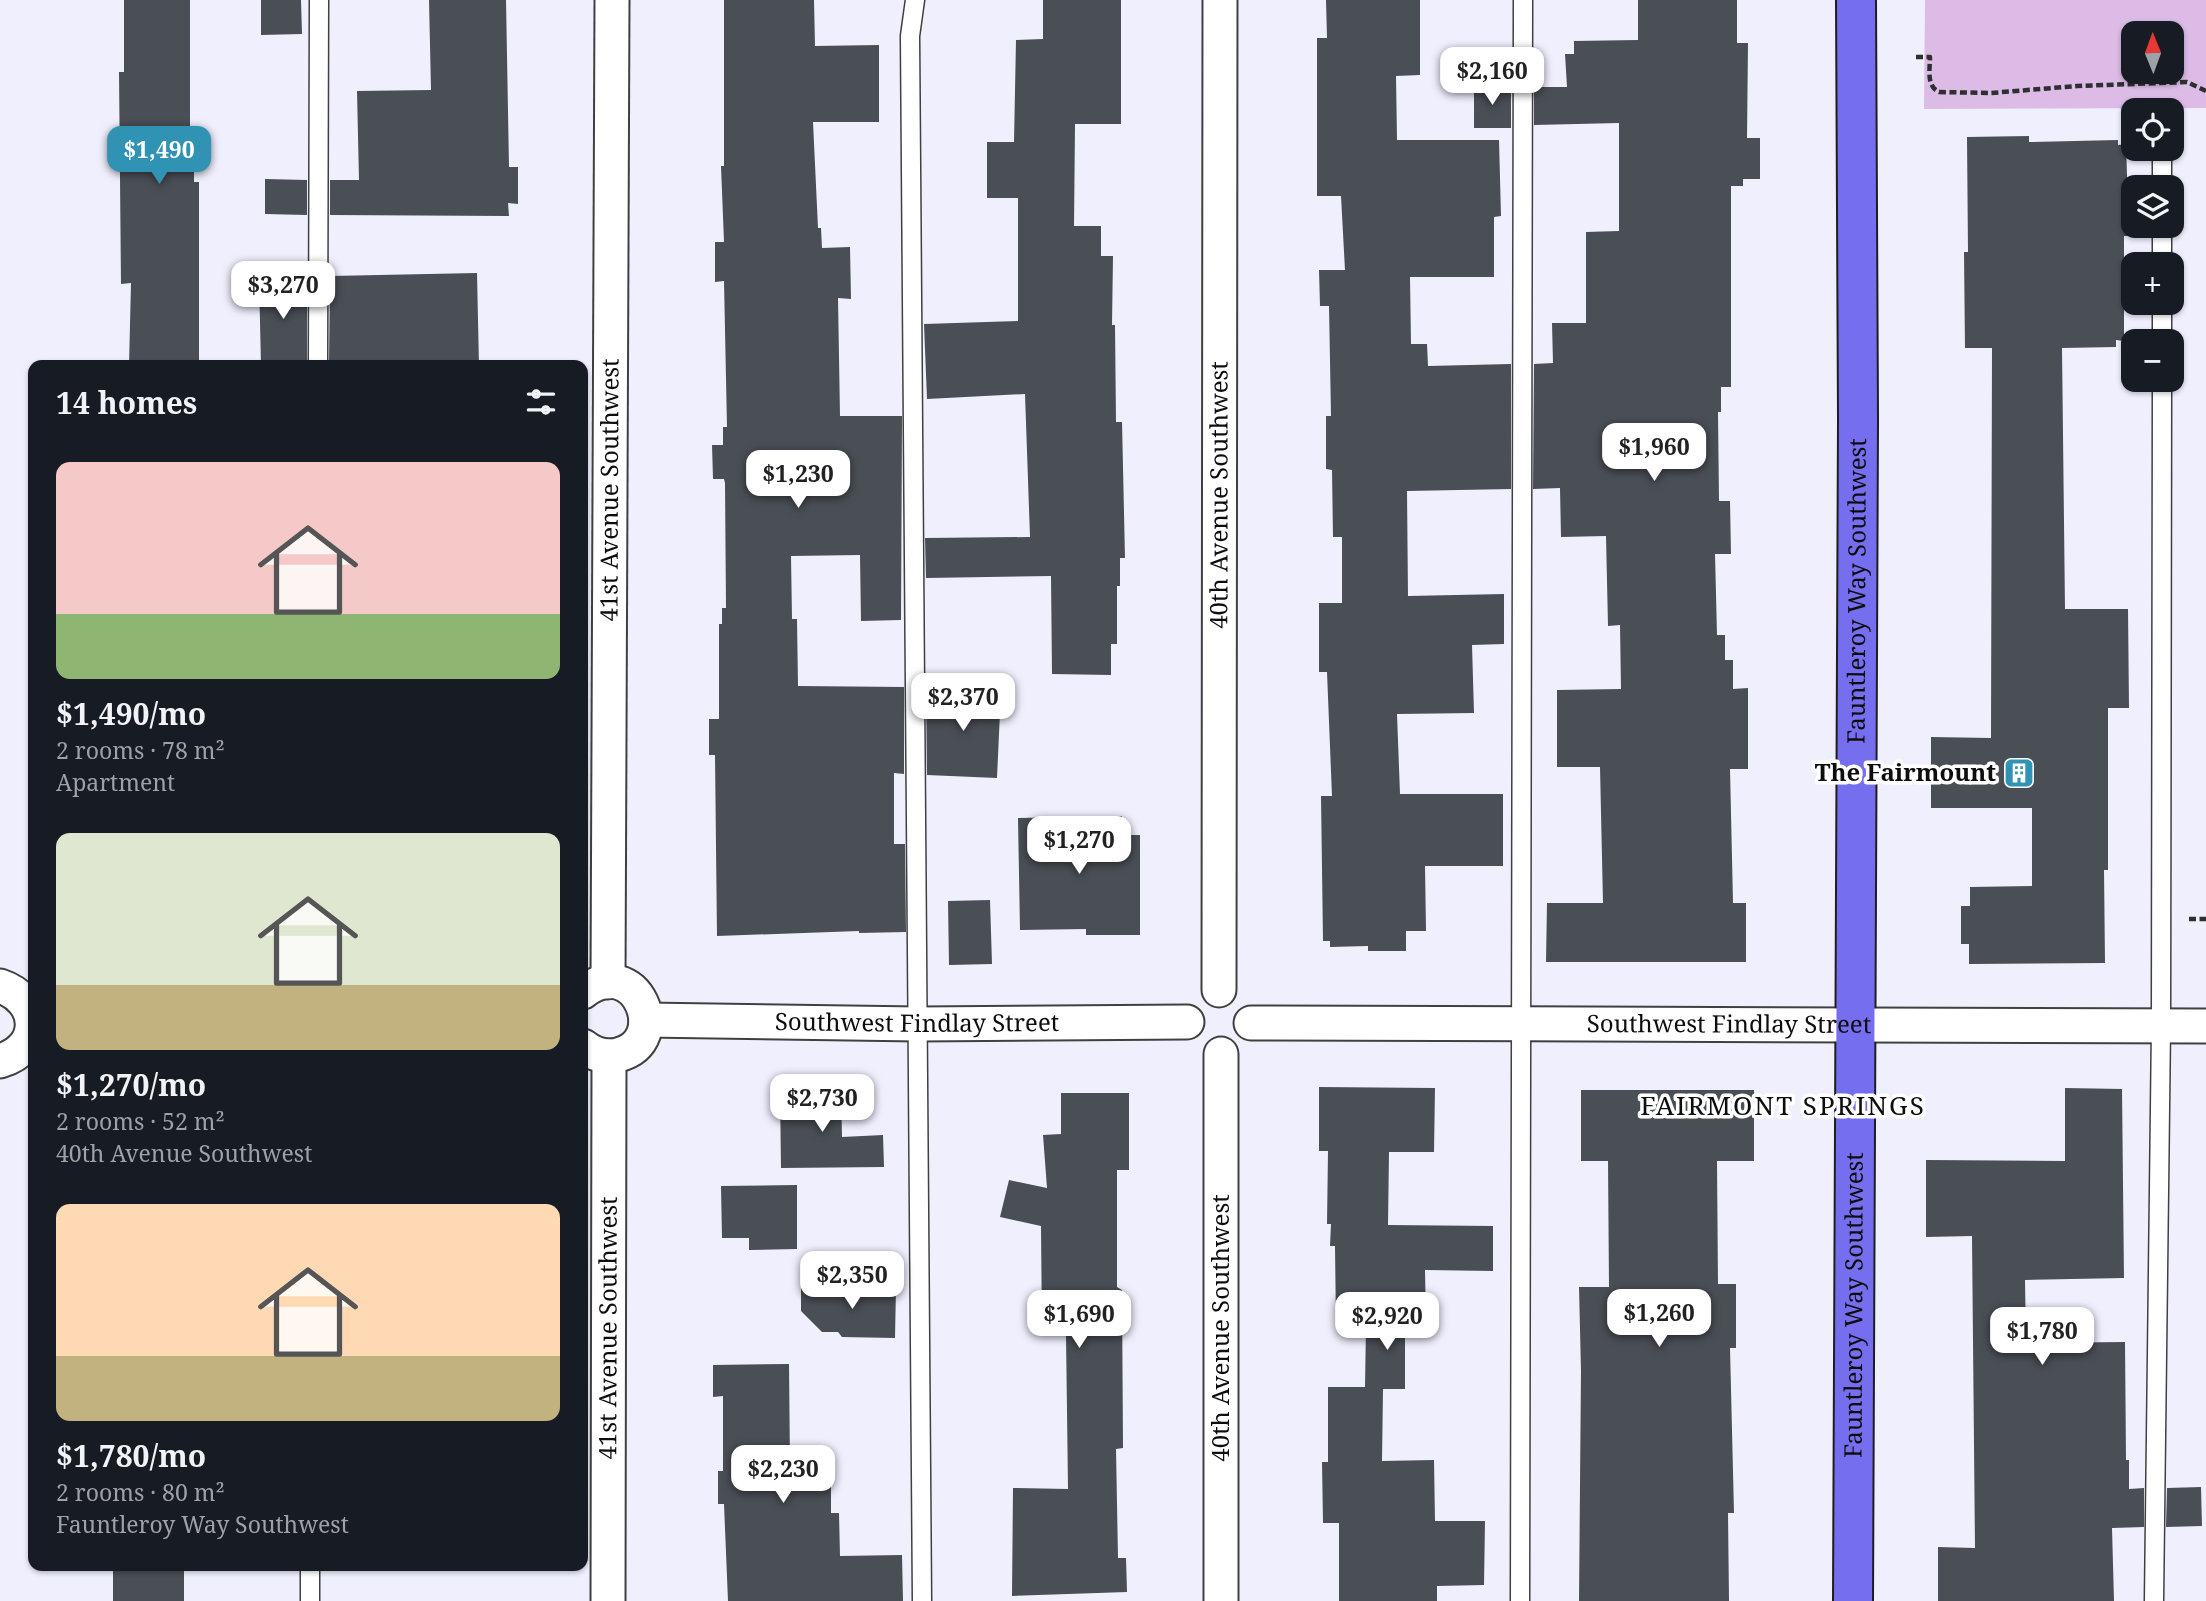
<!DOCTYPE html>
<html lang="en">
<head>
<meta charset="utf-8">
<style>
	:root { --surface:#171b24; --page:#20242c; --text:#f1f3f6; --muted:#9ea1a6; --accent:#3093b3 }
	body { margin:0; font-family:"Noto Serif",serif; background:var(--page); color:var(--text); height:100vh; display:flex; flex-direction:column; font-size:26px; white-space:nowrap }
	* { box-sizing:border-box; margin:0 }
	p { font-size:23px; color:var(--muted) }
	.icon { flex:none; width:38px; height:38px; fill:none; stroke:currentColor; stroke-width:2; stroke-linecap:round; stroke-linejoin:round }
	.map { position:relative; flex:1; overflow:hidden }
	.panel { position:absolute; left:28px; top:360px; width:560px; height:1211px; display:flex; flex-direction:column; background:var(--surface); border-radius:14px; box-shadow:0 2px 5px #0004 }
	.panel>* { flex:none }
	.needle { width:46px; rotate:359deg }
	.tools { position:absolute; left:2121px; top:21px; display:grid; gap:14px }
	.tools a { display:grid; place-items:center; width:63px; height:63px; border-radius:14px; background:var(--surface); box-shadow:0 2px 5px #0004; font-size:35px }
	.price { position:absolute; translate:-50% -60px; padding:0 16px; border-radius:14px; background:#fff; color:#222; font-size:23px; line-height:46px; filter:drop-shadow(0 2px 4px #0008) }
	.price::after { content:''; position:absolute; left:50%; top:42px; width:21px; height:16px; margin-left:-10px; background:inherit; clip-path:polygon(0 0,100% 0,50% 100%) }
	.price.selected { background:var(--accent); color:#fff }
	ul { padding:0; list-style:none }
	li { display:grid; align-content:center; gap:14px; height:371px; padding:0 28px }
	li span { display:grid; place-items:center; height:217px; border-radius:14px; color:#555 }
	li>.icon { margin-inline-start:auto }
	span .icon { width:126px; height:126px; fill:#fffc; stroke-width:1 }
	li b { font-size:30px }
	h2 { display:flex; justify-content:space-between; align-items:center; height:84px; padding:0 28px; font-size:30px }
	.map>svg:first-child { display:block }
	.green { fill:#dcbbe6; fill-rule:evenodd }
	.building { fill:#4a4e55 }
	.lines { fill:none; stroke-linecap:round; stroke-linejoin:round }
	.service-casing { stroke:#404040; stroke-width:21 }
	.minor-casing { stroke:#404040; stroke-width:37 }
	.primary-casing { stroke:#1e1e1e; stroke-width:42 }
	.path { stroke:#2f2f2f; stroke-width:4.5; stroke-dasharray:7 3.5; stroke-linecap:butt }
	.service { stroke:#fff; stroke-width:18 }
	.minor { stroke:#fff; stroke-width:33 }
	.primary { stroke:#756eee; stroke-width:38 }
	.labels { text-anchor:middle; stroke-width:7; stroke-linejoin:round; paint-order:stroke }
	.street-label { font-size:24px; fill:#0d0d0d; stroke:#fff }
	.poi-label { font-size:24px; font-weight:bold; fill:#0d0d0d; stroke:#fff; text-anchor:end }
	.neighbourhood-label { font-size:26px; letter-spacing:2px; fill:#0d0d0d; stroke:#fff }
</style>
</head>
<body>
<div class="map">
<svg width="2206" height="1601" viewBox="0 0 2206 1601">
	<rect width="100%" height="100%" fill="#f0effe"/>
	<path class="green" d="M 1925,0 L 2206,0 L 2206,108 L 1924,109 ZM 2133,33 L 2172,33 L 2172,72 L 2133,72 Z"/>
	<path class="building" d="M 124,0 L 190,0 L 190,141 L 194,141 L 194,182 L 199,182 L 199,366 L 129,366 L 131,283 L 121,284 L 119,72 L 124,72 Z
		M 261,0 L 301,0 L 302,34 L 261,35 Z
		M 429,0 L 506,0 L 509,167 L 518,167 L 518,204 L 508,203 L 509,216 L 330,215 L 330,180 L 359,180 L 357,91 L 431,90 Z
		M 724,0 L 814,0 L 815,46 L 879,45 L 879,122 L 813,122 L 818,228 L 821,228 L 822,248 L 850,247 L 851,299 L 838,298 L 840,416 L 902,416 L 901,620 L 861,621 L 860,555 L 791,556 L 792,619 L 797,619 L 798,686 L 904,687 L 904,774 L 894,773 L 894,844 L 905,844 L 906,932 L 859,933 L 859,931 L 717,936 L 715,755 L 709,755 L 709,719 L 719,719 L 719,624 L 722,624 L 722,608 L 726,608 L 725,483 L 724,479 L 713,479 L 712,445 L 723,445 L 723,427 L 727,427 L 724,281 L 715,282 L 715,242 L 724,242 L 721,166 L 724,166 Z
		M 1043,0 L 1121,0 L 1121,124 L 1075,124 L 1074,226 L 1101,226 L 1101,256 L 1113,256 L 1112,325 L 1115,325 L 1116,422 L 1122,422 L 1125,558 L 1120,558 L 1120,586 L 1117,586 L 1117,644 L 1111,644 L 1111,675 L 1052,674 L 1051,576 L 926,578 L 925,538 L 1030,537 L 1025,394 L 927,399 L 924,324 L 1018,321 L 1018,198 L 987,198 L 987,142 L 1014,142 L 1016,40 L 1043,39 Z
		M 1326,0 L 1420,0 L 1420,75 L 1396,76 L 1397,140 L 1499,140 L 1501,216 L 1494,217 L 1494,277 L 1410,277 L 1411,344 L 1427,344 L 1428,366 L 1511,364 L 1511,489 L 1407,491 L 1408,596 L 1504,594 L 1504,644 L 1472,645 L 1474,713 L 1397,714 L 1400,794 L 1503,794 L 1503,866 L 1425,866 L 1426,931 L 1406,931 L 1406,951 L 1368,951 L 1368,946 L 1330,947 L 1330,941 L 1323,941 L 1321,796 L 1332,796 L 1327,672 L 1319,672 L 1319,603 L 1342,603 L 1342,537 L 1333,537 L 1332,470 L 1326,469 L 1326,416 L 1331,416 L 1329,306 L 1320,306 L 1319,270 L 1345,270 L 1341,196 L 1317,196 L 1317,38 L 1327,38 Z
		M 1638,0 L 1737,0 L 1737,43 L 1748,43 L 1747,138 L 1760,138 L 1760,179 L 1743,179 L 1743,186 L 1731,186 L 1731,387 L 1721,387 L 1721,412 L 1718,412 L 1719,501 L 1730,501 L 1731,554 L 1715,554 L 1717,635 L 1725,635 L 1725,660 L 1733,660 L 1733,689 L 1748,688 L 1748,769 L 1730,769 L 1733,903 L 1746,903 L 1746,962 L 1546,962 L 1547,903 L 1603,903 L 1600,767 L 1557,767 L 1557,690 L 1621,689 L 1620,625 L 1608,626 L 1606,536 L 1561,537 L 1560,488 L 1533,489 L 1534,364 L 1553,363 L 1552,323 L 1586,323 L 1586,232 L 1619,231 L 1619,123 L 1534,125 L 1534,87 L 1567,87 L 1565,54 L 1574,54 L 1574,41 L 1638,40 Z
		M 1474,87 L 1511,87 L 1511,128 L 1474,128 Z
		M 2029,136 L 2029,142 L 2118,140 L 2118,145 L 2126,144 L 2129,236 L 2124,236 L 2124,341 L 2116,340 L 2116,347 L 2062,348 L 2065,609 L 2128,609 L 2129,708 L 2108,708 L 2108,870 L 2104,870 L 2105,963 L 1969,964 L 1969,944 L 1961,944 L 1961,906 L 1970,906 L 1970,887 L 2032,886 L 2032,808 L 1931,808 L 1931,737 L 1991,738 L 1992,348 L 1965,348 L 1964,252 L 1968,252 L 1967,137 Z
		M 265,179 L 307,180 L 307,215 L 265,214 Z
		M 477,273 L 479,366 L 329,365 L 330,276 Z
		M 307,276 L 307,365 L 261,366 L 259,277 Z
		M 958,688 L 1001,690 L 997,778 L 927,775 L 926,691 L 958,695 Z
		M 1122,816 L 1122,835 L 1140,835 L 1140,935 L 1086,935 L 1086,929 L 1020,930 L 1018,818 Z
		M 990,900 L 992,964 L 949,965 L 948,901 Z
		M 813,1086 L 828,1093 L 841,1092 L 842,1137 L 883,1135 L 884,1167 L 781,1168 L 780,1093 L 796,1092 L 803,1087 Z
		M 1319,1087 L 1435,1088 L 1434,1152 L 1389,1152 L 1388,1225 L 1493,1226 L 1493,1271 L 1425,1270 L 1426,1322 L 1410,1322 L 1409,1332 L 1405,1332 L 1405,1389 L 1383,1389 L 1382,1461 L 1434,1460 L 1435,1521 L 1485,1521 L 1484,1585 L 1437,1586 L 1437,1601 L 1339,1601 L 1339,1523 L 1323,1523 L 1322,1462 L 1328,1462 L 1328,1387 L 1365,1387 L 1366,1325 L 1336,1325 L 1335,1246 L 1330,1246 L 1331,1224 L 1327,1224 L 1328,1151 L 1319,1151 Z
		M 2065,1088 L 2122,1089 L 2124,1278 L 2025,1280 L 2026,1343 L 2125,1342 L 2126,1460 L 2129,1460 L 2129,1489 L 2144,1488 L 2144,1527 L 2112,1528 L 2114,1601 L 1938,1601 L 1938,1547 L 1975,1548 L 1972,1236 L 1926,1237 L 1926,1160 L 2065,1161 Z
		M 1581,1090 L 1754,1090 L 1754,1161 L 1717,1161 L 1718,1284 L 1736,1284 L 1736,1348 L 1730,1348 L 1734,1513 L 1728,1513 L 1729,1601 L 1579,1601 L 1581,1371 L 1579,1287 L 1609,1287 L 1608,1161 L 1581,1161 Z
		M 1061,1093 L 1129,1093 L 1129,1170 L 1117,1170 L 1117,1287 L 1122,1290 L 1123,1448 L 1116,1449 L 1118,1558 L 1126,1558 L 1127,1592 L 1012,1596 L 1013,1488 L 1068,1489 L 1066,1334 L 1042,1334 L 1041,1226 L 1000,1217 L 1009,1180 L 1047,1188 L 1043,1135 L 1061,1134 Z
		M 797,1185 L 797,1249 L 749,1250 L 749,1238 L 722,1238 L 721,1186 Z
		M 896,1287 L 895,1338 L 842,1337 L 838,1332 L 822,1332 L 801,1311 L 801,1288 Z
		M 789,1364 L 790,1467 L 817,1467 L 817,1474 L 831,1474 L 831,1513 L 839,1513 L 840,1556 L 902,1555 L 903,1601 L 728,1601 L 724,1504 L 718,1504 L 718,1471 L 723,1471 L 723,1396 L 713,1397 L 713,1365 Z
		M 2201,1487 L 2202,1526 L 2166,1527 L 2167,1488 Z
		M 113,1566 L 184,1566 L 184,1601 L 113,1601 Z"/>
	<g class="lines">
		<g class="service-casing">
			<path id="service" d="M 915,0 L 910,36 L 922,1601
				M 2162,187 L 2162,149
				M 2162,264 L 2162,226
				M 2162,341 L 2162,303
				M 318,366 L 319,0
				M 310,1601 L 310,1566
				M 1520,1601 L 1523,0
				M 2154,1601 L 2161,1026 L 2162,380"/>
		</g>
		<g class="minor-casing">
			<g id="minor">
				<path id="s1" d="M 608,982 L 612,0"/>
				<path d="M 0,986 C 42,1000 44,1048 0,1061"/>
				<path id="s2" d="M 1219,990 L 1220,0"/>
				<path d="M 583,992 C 636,951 674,1041 618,1055 C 605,1058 593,1054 583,1046"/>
				<path id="s3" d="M 646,1020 L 918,1024 L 1187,1022"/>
				<path id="s4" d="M 1251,1023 L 2206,1026"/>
				<path d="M 1221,1054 L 1221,1601"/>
				<path id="s5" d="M 608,1601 L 609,1056"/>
			</g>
		</g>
		<g class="primary-casing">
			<g id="primary">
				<path id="s6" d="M 1853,1601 L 1858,419 L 1856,0"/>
			</g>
		</g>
		<path class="path" d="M 1916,57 L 1930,57 C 1930,69 1926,86 1939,92 L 1991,93 L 2077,86 L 2187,82 L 2206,91
			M 2189,919 L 2206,919"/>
		<use href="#service" class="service"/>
		<use href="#minor" class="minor"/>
		<use href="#primary" class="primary"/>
	</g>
	<defs>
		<g id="building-square" transform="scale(1.575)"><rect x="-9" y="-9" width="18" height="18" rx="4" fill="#3093b3" stroke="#fff"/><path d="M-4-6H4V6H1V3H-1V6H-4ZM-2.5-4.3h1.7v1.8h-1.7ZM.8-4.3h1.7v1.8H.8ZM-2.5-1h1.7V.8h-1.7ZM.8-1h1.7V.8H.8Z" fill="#fff"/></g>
	</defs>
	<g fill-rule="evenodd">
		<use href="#building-square" x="2019" y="773"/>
	</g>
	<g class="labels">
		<g class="street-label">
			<text dy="8" stroke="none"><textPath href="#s1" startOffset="492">41st Avenue Southwest</textPath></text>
			<text dy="8" stroke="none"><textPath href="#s2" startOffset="495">40th Avenue Southwest</textPath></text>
			<text dy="8" stroke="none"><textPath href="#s6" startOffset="1010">Fauntleroy Way Southwest</textPath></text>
			<text dy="8" stroke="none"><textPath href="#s3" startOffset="271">Southwest Findlay Street</textPath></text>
			<text dy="8" stroke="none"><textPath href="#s4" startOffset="478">Southwest Findlay Street</textPath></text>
			<text dy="8" stroke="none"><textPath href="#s6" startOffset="296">Fauntleroy Way Southwest</textPath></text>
			<text transform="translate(1221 1328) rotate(-90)" y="8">40th Avenue Southwest</text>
			<text dy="8" stroke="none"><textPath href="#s5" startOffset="273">41st Avenue Southwest</textPath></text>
		</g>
		<g class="poi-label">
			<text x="1996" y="781">The Fairmount</text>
		</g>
		<g class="neighbourhood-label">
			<text x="1783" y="1115">FAIRMONT SPRINGS</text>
		</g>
	</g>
</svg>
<div class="tools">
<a><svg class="needle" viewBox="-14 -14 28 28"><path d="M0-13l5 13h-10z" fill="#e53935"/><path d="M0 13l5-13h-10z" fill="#9ea1a6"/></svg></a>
<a><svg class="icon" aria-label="locate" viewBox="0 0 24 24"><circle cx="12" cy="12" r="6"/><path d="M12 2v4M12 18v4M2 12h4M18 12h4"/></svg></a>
<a><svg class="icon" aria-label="layers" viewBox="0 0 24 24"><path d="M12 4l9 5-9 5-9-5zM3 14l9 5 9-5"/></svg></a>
<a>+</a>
<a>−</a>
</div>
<b class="price" style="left:1492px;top:107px">$2,160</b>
<b class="price selected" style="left:159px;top:186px">$1,490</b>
<b class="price" style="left:283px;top:321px">$3,270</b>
<b class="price" style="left:1654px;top:483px">$1,960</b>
<b class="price" style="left:798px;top:510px">$1,230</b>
<b class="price" style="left:963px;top:733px">$2,370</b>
<b class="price" style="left:1079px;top:876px">$1,270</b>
<b class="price" style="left:822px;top:1134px">$2,730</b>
<b class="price" style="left:852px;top:1311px">$2,350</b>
<b class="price" style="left:1659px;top:1349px">$1,260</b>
<b class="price" style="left:1079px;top:1350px">$1,690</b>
<b class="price" style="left:1387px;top:1352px">$2,920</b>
<b class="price" style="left:2042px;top:1367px">$1,780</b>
<b class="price" style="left:783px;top:1505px">$2,230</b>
<section class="panel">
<h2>14 homes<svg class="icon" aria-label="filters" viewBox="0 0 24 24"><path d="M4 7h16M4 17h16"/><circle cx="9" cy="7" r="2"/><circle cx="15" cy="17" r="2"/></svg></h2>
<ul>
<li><span style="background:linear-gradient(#f6c9c9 70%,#8fb573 0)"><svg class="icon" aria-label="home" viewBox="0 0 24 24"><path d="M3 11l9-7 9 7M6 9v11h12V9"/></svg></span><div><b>$1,490/mo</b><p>2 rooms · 78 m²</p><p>Apartment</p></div></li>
<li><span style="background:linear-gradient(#dfe7d0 70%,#c2b280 0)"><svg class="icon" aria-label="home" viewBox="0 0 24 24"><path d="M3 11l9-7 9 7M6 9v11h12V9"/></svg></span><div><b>$1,270/mo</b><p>2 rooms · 52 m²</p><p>40th Avenue Southwest</p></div></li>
<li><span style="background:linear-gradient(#ffd9b3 70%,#c2b280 0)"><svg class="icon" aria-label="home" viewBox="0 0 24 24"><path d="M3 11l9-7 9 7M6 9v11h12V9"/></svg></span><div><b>$1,780/mo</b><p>2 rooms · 80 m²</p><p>Fauntleroy Way Southwest</p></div></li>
</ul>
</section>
</div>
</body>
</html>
